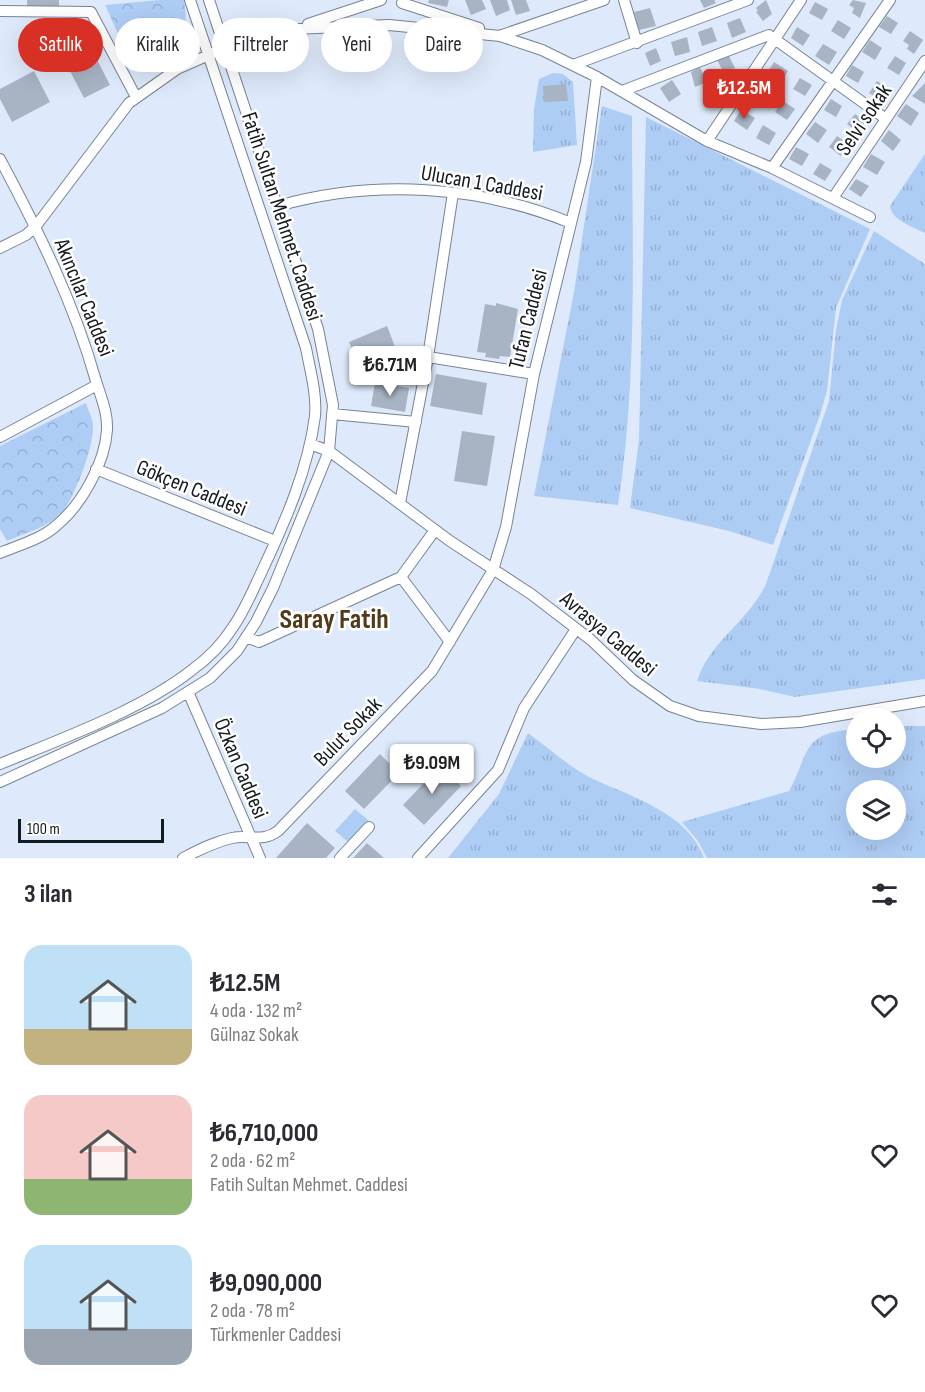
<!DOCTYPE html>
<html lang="tr">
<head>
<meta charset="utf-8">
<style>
	:root { --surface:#fff; --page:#f2f2f3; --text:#2b2b33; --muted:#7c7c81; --accent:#d93025 }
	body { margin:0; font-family:"Sofia Sans Condensed",sans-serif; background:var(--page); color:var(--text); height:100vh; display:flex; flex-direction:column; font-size:22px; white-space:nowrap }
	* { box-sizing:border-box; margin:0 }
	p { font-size:20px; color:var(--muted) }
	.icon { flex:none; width:33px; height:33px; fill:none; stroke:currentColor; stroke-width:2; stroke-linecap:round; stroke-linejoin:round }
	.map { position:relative; height:858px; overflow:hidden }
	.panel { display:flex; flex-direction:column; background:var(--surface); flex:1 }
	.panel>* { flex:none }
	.banner { position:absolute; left:18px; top:18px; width:600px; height:54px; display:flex; gap:12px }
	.fabs { position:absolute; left:846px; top:708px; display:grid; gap:12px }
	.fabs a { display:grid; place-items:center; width:60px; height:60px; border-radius:50%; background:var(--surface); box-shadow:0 6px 24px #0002; font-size:30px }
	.scale { position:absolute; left:18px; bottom:15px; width:146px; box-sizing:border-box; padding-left:6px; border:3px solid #151a1f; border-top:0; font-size:16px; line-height:21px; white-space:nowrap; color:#151a1f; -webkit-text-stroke:4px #fff; paint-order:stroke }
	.price { position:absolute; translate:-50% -51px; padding:0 14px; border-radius:6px; background:#fff; color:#222; font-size:20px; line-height:39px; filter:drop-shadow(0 2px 3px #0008) }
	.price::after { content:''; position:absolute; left:50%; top:36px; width:18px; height:14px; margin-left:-9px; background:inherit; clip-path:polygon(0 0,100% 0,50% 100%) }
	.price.current { background:var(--accent); color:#fff }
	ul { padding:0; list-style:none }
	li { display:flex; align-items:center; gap:18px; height:150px; padding:0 24px }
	li span { display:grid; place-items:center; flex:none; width:168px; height:120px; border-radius:18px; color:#555 }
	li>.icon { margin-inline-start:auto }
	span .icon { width:72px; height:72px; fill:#fffc; stroke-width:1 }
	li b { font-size:26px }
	h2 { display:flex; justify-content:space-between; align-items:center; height:72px; padding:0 24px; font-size:26px }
	.pill { padding:0 21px; border-radius:27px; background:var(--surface); box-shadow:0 6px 24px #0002; font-size:21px; line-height:54px }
	.pill.current { background:var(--accent); color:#fff }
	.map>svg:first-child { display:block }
	.grass { fill:url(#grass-tufts); fill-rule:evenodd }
	.forest { fill:url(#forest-crowns) }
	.pitch { fill:#aecdf5 }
	.building { fill:#a8b4c4 }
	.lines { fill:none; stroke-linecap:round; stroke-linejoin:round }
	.minor-casing { stroke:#788392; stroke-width:12 }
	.minor { stroke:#fff; stroke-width:10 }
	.labels { text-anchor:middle; stroke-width:5; stroke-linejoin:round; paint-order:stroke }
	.street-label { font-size:22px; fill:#151a1f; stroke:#fff }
	.district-label { font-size:28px; font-weight:bold; fill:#513a17; stroke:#fff }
</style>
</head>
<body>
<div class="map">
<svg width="925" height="858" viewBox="0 0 925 858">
	<defs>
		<pattern id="grass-tufts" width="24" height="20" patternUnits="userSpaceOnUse" patternTransform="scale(1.5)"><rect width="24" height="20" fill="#aecdf5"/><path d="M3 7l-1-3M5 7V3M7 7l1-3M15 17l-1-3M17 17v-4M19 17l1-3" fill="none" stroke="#95afd2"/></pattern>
		<pattern id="forest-crowns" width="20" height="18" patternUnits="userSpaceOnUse" patternTransform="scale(1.5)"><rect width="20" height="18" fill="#aecdf5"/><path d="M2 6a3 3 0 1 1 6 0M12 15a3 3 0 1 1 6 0" fill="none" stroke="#95afd2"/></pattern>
	</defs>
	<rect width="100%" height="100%" fill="#deeafb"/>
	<path class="grass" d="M 553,73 L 563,74 L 573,82 L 577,145 L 533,152 L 534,109 L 539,79 Z
		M 602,106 L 632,116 C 632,245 638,377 618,505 L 534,496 L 574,292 Z
		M 646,117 L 870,229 L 836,308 L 827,391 L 820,415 L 773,545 L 729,531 L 630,508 L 639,440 Z
		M 925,154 L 925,233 C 913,227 891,220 890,206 Z
		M 874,231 L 925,264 L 925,679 L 795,697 L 760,689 L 697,681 C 710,641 749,621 766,584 L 829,401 L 836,330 L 842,300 Z
		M 896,726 L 925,726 L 925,858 L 707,858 L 698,841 L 682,822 L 789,791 C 811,750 801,733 856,729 L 856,758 L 896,758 ZM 856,790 L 896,790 L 896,830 L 856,830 Z
		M 528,733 C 549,748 570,768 593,779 C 632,797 688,813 704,858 L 448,858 L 499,794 Z"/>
	<path class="forest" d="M 159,0 L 184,0 C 191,42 173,47 142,69 L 135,71 L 105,5 Z
		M 86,403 C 88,410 93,419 93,426 C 94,446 76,493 64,510 C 52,526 25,533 7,541 L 0,529 L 0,446 Z"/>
	<path class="pitch" d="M 355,809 L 368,820 L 348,842 L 335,831 Z"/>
	<path class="building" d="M 27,0 L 59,0 L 59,8 L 27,7 Z
		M 429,0 L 449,0 L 447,7 L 428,3 Z
		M 465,0 L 482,0 L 486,9 L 471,15 Z
		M 490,0 L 507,0 L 510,10 L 496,16 Z
		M 511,0 L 526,0 L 530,11 L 516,15 Z
		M 700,0 L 714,0 L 716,3 L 704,8 Z
		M 766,0 L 772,14 L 763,21 L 756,12 L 758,11 L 756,8 Z
		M 853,0 L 866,3 L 860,18 L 852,13 L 854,8 L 849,5 Z
		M 815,2 L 828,9 L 822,20 L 809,13 Z
		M 650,8 L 656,26 L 639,30 L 634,12 Z
		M 887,16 L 898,23 L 891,34 L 879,27 Z
		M 740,18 L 746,32 L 732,38 L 727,23 Z
		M 838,20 L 851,28 L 844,39 L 831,31 Z
		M 712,27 L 717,41 L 702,46 L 698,32 Z
		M 797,27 L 810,35 L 803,46 L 791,38 Z
		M 910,31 L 923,40 L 914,54 L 907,49 L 909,45 L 903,41 Z
		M 85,36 L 110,85 L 84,98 L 59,50 Z
		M 687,37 L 690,52 L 675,56 L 671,42 Z
		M 870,40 L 882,48 L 875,60 L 862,52 Z
		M 823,44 L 837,52 L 829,65 L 815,56 Z
		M 656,48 L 661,61 L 650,66 L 645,53 Z
		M 728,54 L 735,68 L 724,73 L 717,60 Z
		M 895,56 L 906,63 L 899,75 L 887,68 Z
		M 774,62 L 788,71 L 782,81 L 767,73 Z
		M 852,65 L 864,72 L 858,83 L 846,76 Z
		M 700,67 L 707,82 L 695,87 L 691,72 Z
		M 34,71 L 50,102 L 12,122 L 0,99 L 0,89 Z
		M 800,78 L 812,85 L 805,96 L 793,89 Z
		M 672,80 L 681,94 L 669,102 L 660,88 Z
		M 877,81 L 890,89 L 882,101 L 869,93 Z
		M 925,83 L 925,104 L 912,96 Z
		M 566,84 L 568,101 L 544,102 L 543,86 Z
		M 757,86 L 769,94 L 763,104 L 751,97 Z
		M 831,99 L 842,106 L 836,117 L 824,110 Z
		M 783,101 L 795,109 L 787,120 L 775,112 Z
		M 906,104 L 919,113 L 911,126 L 897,116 Z
		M 741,110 L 755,118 L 747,130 L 734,121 Z
		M 855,114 L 866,122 L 858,133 L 847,124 Z
		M 815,122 L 827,130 L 818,143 L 806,134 Z
		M 763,125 L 776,133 L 769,145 L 756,138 Z
		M 889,130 L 901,140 L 893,151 L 881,141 Z
		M 837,136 L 850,145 L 841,156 L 829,147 Z
		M 796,147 L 809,154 L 802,166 L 789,159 Z
		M 871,154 L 885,162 L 877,175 L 863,167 Z
		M 820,163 L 832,170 L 825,181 L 813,174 Z
		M 856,179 L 869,186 L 861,197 L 849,189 Z
		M 496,303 L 518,309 L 510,357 L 500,356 L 499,359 L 485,357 L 486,353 L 477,352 L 485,304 L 496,306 Z
		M 387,326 L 399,357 L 362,373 L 349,342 Z
		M 436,374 L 487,383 L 482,415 L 430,406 Z
		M 375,383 L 409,388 L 405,412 L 371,406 Z
		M 462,431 L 495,436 L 487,486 L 454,481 Z
		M 380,754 L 399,773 L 364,809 L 345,791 Z
		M 440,766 L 461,786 L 424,825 L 403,805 Z
		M 307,823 L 335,848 L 326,858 L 276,858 Z
		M 367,843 L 384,858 L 353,858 Z"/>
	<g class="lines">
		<g class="minor-casing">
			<path id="minor" d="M 624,0 L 637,43
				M 402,3 L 479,28
				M 0,11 L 91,12 L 136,97
				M 308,24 L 381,0
				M 499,36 L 604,0
				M 573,65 L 748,0
				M 622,91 L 769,35 L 886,119
				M 707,141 L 801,0
				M 0,159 C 38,230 74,303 96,381 C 101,397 108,413 107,430 C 105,463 82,504 57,525 C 42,539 19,545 0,553
				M 772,168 L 890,0
				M 833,198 L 925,61
				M 278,206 C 374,179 478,185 571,223
				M 0,248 L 26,235 L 36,226 L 129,103 L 177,69 L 243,40 L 293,29 L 389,25 L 500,36 L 542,50 L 597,77 L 707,141 L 772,168 L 870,217
				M 428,357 L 534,374
				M 332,414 L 416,422
				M 0,437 L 97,385
				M 310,444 L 329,451 L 450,541 L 531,594 L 591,640 L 633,680 L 670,706 L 699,716 L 761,724 L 800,722 L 925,701
				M 96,469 L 275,541
				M 400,503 L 428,357 L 453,193
				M 435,530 L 401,577 L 450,642
				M 246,637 L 259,642 L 401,577
				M 189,694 L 260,858
				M 0,764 C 61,739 141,710 192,670 C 207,659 223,643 233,627 C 245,610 253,590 262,571 C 285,522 308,470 315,416 C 317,394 310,370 306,348 L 190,0
				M 0,782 L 162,708 L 210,678 L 237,651 L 256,622 L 273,588 L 329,451 L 333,405 L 318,329 L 209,0
				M 183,858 C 199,850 214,842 232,838 C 249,834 262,843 278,831 L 432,671 L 493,570 L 506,527 L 534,374 L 586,162 L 597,77
				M 340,858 L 369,827
				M 418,858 L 498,770 L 524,708 L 576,629"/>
		</g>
		<use href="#minor" class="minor"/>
	</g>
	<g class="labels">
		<g class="street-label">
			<text transform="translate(863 119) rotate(-56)" y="8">Selvi sokak</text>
			<text transform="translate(482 182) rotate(10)" y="8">Ulucan 1 Caddesi</text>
			<text transform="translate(283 216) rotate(72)" y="8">Fatih Sultan Mehmet. Caddesi</text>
			<text transform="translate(85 297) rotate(68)" y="8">Akıncılar Caddesi</text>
			<text transform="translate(527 319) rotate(-76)" y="8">Tufan Caddesi</text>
			<text transform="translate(192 487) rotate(22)" y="8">Gökçen Caddesi</text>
			<text transform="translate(609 633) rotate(40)" y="8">Avrasya Caddesi</text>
			<text transform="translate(347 731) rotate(-46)" y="8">Bulut Sokak</text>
			<text transform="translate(242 768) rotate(67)" y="8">Özkan Caddesi</text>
		</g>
		<g class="district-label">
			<text x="334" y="628">Saray Fatih</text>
		</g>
	</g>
</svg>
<div class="fabs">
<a><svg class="icon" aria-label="locate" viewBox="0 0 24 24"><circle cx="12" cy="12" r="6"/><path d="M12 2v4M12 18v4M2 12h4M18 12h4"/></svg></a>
<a><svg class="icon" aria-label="layers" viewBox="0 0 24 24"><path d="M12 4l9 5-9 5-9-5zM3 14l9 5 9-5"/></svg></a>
</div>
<div class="scale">100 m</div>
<b class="price current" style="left:744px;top:120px">₺12.5M</b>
<b class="price" style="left:390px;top:397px">₺6.71M</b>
<b class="price" style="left:432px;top:795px">₺9.09M</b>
<div class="banner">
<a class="pill current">Satılık</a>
<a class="pill">Kiralık</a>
<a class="pill">Filtreler</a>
<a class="pill">Yeni</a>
<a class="pill">Daire</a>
</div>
</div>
<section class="panel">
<h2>3 ilan<svg class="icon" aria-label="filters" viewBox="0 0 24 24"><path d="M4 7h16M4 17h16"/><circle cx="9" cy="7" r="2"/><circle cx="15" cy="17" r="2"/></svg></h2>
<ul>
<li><span style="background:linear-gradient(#bfe0f5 70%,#c2b280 0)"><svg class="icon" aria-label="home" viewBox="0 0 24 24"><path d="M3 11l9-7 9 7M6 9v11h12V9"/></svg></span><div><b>₺12.5M</b><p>4 oda · 132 m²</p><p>Gülnaz Sokak</p></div><svg class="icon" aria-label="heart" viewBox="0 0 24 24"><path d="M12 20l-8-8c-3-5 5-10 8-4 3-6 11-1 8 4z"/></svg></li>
<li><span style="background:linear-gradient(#f6c9c9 70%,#8fb573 0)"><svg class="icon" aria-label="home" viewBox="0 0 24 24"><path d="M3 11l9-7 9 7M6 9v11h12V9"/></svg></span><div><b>₺6,710,000</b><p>2 oda · 62 m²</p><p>Fatih Sultan Mehmet. Caddesi</p></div><svg class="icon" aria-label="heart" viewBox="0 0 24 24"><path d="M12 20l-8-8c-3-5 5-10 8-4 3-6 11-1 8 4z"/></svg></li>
<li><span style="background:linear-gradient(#bfe0f5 70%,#9aa5b1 0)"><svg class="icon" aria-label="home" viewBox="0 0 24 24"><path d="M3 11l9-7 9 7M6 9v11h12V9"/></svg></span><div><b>₺9,090,000</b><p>2 oda · 78 m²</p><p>Türkmenler Caddesi</p></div><svg class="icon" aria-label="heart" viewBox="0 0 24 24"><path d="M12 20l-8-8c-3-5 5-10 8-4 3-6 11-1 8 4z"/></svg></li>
</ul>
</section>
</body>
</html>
